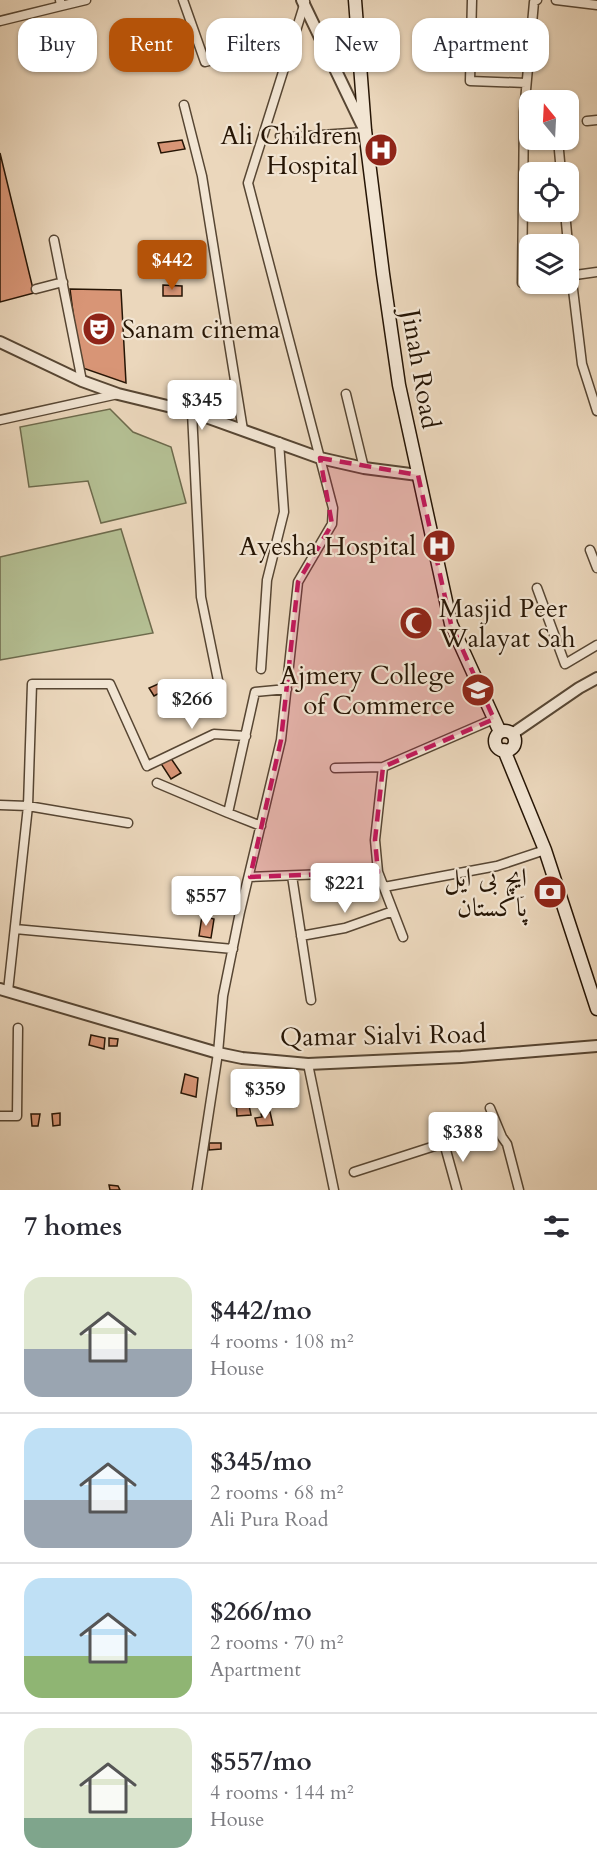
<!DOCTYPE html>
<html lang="en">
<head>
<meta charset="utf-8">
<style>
	:root { --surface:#fff; --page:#f7f7f7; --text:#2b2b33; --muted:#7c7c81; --line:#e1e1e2; --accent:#b45309 }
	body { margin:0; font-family:Cardo,Amiri,serif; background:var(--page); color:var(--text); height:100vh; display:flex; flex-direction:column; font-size:22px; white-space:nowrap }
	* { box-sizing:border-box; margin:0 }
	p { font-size:20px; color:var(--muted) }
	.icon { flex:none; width:33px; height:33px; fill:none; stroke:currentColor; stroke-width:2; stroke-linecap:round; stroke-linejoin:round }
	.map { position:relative; height:1190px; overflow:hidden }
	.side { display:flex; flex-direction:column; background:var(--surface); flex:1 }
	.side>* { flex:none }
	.top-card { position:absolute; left:18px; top:18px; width:561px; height:54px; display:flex; gap:12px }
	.needle { width:39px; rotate:342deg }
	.tools { position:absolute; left:519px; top:90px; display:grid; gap:12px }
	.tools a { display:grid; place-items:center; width:60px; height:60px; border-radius:12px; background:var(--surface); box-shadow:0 2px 4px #0004; font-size:30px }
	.price { position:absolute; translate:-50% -51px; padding:0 14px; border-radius:6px; background:#fff; color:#222; font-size:20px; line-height:39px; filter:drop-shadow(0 2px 3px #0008) }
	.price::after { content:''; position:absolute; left:50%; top:36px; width:18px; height:14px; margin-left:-9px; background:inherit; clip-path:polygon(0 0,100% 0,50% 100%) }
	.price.current { background:var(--accent); color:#fff }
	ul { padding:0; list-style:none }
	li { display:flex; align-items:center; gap:18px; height:150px; padding:0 24px }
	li+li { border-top:2px solid var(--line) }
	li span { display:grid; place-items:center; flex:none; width:168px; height:120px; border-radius:18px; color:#555 }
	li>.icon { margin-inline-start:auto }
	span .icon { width:72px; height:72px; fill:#fffc; stroke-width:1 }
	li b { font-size:26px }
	h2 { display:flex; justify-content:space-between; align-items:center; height:72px; padding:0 24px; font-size:26px }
	.pill { padding:0 21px; border-radius:18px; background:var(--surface); box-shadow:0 2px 4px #0004; font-size:21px; line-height:54px }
	.pill.current { background:var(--accent); color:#fff }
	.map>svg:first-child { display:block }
	.green { fill:#b4bf93; stroke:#6d6a4c; stroke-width:1.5 }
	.building { fill:#d89576; stroke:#261505; stroke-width:1.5 }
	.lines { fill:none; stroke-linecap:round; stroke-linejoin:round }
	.service-casing { stroke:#574633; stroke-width:7 }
	.minor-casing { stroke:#574633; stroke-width:11 }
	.tertiary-casing { stroke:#574633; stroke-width:14 }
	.secondary-casing { stroke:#261505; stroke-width:15 }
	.service { stroke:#f2e5d3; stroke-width:4 }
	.minor { stroke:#f2e5d3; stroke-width:8 }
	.tertiary { stroke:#f2e5d3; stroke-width:10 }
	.secondary { stroke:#f2e5d3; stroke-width:12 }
	.marked { fill:#c2185b; fill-opacity:0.2; stroke:#c2185b; stroke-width:4.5; stroke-dasharray:12 8; stroke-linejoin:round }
	.labels { text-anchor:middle; stroke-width:4.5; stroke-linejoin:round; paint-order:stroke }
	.poi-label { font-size:26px; fill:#261505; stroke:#f2e5d3; text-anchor:end }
	.street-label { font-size:26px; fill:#261505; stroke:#f2e5d3 }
</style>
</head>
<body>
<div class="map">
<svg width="597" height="1190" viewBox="0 0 597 1190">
	<rect width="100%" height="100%" fill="#ebd7bc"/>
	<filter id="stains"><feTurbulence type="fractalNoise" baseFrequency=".00333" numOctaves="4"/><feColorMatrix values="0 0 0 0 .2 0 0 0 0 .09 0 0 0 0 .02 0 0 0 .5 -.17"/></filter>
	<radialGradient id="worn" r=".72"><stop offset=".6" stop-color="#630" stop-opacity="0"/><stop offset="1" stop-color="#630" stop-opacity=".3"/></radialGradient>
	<path class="green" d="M 110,409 L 133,432 L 171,447 L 186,503 L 101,523 L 88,481 L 29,487 L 20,427 Z
		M 121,529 L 153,633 L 0,660 L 0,557 Z"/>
	<path class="building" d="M 182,140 L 185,149 L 161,153 L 158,143 Z
		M 0,153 L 34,293 L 0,302 Z
		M 163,285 L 182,286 L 182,296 L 163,296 Z
		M 70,289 L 121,290 L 126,383 L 80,367 Z
		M 165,681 L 169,688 L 154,696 L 149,688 Z
		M 170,757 L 181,773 L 171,779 L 160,762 Z
		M 202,916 L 214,919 L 211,938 L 199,936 Z
		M 91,1035 L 105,1038 L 104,1049 L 89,1045 Z
		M 109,1038 L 118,1039 L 117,1046 L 109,1046 Z
		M 185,1074 L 198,1078 L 196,1097 L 181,1093 Z
		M 236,1100 L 248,1100 L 251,1115 L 237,1116 Z
		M 270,1112 L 273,1125 L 257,1126 L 255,1118 L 262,1117 L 261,1114 Z
		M 60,1113 L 60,1125 L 53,1126 L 52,1114 Z
		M 31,1114 L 40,1114 L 38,1126 L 32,1126 Z
		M 209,1143 L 221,1143 L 221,1149 L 209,1150 Z
		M 109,1185 L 118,1186 L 120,1190 L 110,1190 Z"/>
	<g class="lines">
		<g class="service-casing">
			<path id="service" d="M 278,136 L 364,130"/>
		</g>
		<g class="minor-casing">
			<path id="minor" d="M 60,0 L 61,6 L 86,0
				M 183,0 L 205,62 L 294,40
				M 472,0 L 470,81 L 526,83
				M 556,0 L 597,5
				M 0,21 L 61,6
				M 184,105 L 202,176 L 243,430
				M 524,112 L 522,283 L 530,282
				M 529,113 L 524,112 L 534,2 L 537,0
				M 587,121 L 597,120
				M 558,140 L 561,172
				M 565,212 L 568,244
				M 54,240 L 82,381
				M 568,248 L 582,364 L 597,411
				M 568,276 L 597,272
				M 36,289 L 63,282
				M 346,394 L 364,468
				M 192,412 L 201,597 L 220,690
				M 0,420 L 118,394
				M 590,550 L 597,568
				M 537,588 L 565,664 L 597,645
				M 261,669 L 267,580 L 284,512 L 279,442
				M 383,767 L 375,840 L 378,872 L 403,937
				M 335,768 L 383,767 L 494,719
				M 157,783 L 228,813
				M 0,805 L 28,806 L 128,823
				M 261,826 L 228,813 L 255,692 L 287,689
				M 292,876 L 311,1000
				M 250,877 L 378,872
				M 384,887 L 497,866 L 545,850
				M 15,929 L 233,949
				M 301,936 L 345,928 L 393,911
				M 8,991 L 28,806 L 32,684 L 110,684 L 147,766 L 214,734 L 246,736
				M 308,1064 L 334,1190
				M 490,1108 L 502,1137 L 507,1144 L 519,1190
				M 0,1116 L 17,1116 L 18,1028
				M 354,1172 L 444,1143 L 457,1190
				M 197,1190 L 218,1053 L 223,996 L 240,912 L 281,740 L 298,582 L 332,524 L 333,508 L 248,183 L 305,2"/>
		</g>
		<g class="tertiary-casing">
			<path id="tertiary" d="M 302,0 L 363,127
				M 0,342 L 82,381 L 118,394 L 192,412 L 320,458 L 364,468 L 418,475
				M 512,734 L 579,688 L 597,678
				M 0,989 L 218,1053 L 242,1058 L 308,1064 L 461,1057 L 597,1046"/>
		</g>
		<g class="secondary-casing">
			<path id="secondary" d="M 355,0 L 365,130 L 383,274 L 399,385 L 451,624 L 500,732
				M495 741a10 10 0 1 1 20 0a10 10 0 1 1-20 0Z
				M 504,750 L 545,850 L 597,1009"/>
		</g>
		<use href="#service" class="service"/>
		<use href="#minor" class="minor"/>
		<use href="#tertiary" class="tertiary"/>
		<use href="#secondary" class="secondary"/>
	</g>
	<path class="marked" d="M 320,458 L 418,475 L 451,624 L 494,719 L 383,767 L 375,840 L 378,872 L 250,877 L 281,740 L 298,582 L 332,524 Z"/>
	<defs>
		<g id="hospital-disc" transform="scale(1.725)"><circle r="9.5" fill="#8f2418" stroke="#f2e5d3"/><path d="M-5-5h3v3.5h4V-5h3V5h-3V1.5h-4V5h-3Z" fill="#fff"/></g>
		<g id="theatre-disc" transform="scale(1.725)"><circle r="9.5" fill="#8f2418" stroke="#f2e5d3"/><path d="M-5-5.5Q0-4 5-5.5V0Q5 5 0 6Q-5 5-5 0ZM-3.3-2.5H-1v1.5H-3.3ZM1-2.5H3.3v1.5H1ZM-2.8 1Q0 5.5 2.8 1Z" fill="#fff"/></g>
		<g id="mosque-disc" transform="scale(1.725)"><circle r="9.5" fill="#8f2418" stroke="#f2e5d3"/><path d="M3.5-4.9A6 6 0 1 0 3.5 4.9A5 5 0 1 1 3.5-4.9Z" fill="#fff"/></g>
		<g id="university-disc" transform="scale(1.725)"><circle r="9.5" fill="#8f2418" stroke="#f2e5d3"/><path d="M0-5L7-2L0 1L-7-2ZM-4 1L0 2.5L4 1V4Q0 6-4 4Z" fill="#fff"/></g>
		<g id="bank-disc" transform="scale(1.725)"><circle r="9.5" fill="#8f2418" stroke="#f2e5d3"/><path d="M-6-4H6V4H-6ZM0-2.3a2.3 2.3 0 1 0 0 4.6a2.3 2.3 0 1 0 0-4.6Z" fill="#fff"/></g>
	</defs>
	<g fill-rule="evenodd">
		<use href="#hospital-disc" x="381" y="150"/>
		<use href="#theatre-disc" x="99" y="329"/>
		<use href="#hospital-disc" x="439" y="546"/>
		<use href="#mosque-disc" x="416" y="623"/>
		<use href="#university-disc" x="478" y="690"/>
		<use href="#bank-disc" x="550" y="892"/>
	</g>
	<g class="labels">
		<g class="poi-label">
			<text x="358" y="144">Ali Children<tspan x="358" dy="30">Hospital</tspan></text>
			<text x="122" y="338" text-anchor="start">Sanam cinema</text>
			<text x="416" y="555">Ayesha Hospital</text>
			<text x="439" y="617" text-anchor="start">Masjid Peer<tspan x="439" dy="30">Walayat Sah</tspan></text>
			<text x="455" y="684">Ajmery College<tspan x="455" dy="30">of Commerce</tspan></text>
			<text x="527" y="886">ایچ بی ایل<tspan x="527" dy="30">پاکستان</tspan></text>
		</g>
		<g class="street-label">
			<text transform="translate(421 369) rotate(80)" y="9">Jinah Road</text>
			<text transform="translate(383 1035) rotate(-1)" y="9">Qamar Sialvi Road</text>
		</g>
	</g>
	<rect width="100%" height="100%" filter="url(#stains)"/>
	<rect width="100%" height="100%" fill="url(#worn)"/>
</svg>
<div class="tools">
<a><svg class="needle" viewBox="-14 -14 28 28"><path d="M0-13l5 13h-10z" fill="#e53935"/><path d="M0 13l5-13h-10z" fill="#7c7c81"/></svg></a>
<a><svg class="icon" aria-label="locate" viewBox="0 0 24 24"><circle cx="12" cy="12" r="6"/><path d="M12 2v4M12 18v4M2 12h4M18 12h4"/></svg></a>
<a><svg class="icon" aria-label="layers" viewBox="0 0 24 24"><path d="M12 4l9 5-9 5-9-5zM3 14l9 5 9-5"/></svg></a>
</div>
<b class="price current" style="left:172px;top:291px">$442</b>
<b class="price" style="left:202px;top:431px">$345</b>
<b class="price" style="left:192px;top:730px">$266</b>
<b class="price" style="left:345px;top:914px">$221</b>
<b class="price" style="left:206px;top:927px">$557</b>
<b class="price" style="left:265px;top:1120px">$359</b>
<b class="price" style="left:463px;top:1163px">$388</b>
<div class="top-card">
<a class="pill">Buy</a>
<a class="pill current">Rent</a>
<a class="pill">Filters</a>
<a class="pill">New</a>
<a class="pill">Apartment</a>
</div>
</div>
<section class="side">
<h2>7 homes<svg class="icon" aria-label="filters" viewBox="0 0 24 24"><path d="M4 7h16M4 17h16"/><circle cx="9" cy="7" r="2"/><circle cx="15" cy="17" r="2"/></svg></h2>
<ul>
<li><span style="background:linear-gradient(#dfe7d0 60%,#9aa5b1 0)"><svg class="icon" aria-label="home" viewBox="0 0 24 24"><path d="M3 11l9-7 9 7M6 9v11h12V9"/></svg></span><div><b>$442/mo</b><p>4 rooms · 108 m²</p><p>House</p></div></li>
<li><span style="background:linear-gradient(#bfe0f5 60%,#9aa5b1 0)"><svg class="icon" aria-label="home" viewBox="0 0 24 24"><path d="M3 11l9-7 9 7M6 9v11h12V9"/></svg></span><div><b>$345/mo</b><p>2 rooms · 68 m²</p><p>Ali Pura Road</p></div></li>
<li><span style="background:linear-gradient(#bfe0f5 65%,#8fb573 0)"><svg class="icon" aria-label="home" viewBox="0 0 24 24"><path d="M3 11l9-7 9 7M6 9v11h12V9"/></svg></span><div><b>$266/mo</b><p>2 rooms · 70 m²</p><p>Apartment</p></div></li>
<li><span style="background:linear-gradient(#dfe7d0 75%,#7fa58c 0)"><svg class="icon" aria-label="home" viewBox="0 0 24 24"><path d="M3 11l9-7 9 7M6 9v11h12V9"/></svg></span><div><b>$557/mo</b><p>4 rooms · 144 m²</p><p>House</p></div></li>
</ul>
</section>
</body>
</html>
